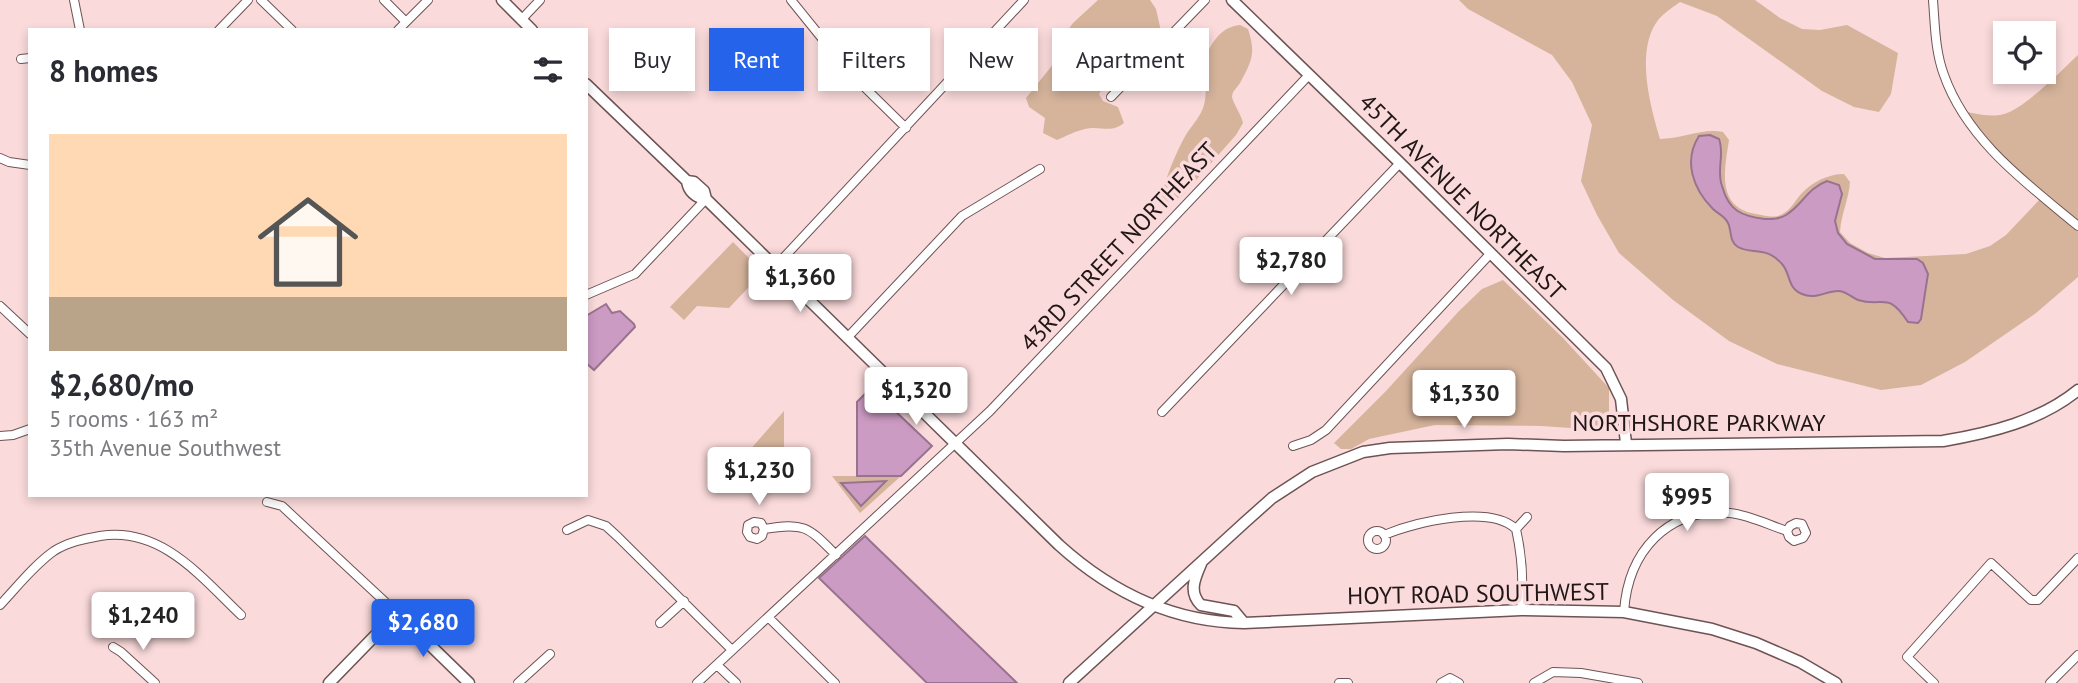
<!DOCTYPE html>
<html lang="en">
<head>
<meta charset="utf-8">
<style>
	:root { --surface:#fff; --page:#f7f7f7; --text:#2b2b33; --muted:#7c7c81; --line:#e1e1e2; --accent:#2563eb }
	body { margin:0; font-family:"PT Sans",sans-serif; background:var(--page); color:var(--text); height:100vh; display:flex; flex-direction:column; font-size:26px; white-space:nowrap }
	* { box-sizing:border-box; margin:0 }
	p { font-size:23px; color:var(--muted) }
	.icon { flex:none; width:38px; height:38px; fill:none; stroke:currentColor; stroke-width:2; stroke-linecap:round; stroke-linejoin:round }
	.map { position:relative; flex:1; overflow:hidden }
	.sheet { position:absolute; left:28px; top:28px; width:560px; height:469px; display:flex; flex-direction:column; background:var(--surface); border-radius:0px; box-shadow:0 4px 10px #0003 }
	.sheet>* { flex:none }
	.guide { position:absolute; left:609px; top:28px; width:665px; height:63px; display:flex; gap:14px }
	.buttons { position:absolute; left:1993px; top:21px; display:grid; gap:14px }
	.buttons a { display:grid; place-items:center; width:63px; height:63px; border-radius:0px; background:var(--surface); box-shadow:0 4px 10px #0003; font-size:35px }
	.price { position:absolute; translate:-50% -60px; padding:0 16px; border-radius:7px; background:#fff; color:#222; font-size:23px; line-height:46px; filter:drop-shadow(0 2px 4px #0008) }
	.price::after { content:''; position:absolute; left:50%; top:42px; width:21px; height:16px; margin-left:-10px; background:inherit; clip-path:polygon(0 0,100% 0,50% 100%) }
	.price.active { background:var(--accent); color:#fff }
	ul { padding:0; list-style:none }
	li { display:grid; align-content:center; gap:14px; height:371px; padding:0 21px }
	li+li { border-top:2px solid var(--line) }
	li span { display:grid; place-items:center; height:217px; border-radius:0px; color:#555 }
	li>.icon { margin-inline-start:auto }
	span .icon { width:126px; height:126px; fill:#fffc; stroke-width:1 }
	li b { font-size:30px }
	h2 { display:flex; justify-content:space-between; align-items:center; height:84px; padding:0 21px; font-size:30px }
	.chip { padding:0 24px; border-radius:0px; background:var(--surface); box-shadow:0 4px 10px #0003; font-size:24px; line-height:63px }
	.chip.active { background:var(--accent); color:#fff }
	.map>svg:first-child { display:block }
	.green { fill:#d6b49c }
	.water { fill:#cc9bc3; stroke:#98738f; stroke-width:2 }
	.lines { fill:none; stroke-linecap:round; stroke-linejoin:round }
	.street-casing { stroke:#6d5354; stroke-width:10 }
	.secondary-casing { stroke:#6d5354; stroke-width:13 }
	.street { stroke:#fff; stroke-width:8 }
	.secondary { stroke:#fff; stroke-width:10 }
	.labels { text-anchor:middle; stroke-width:7; stroke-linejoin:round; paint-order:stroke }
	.street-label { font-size:24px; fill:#201616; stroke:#fadadb }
</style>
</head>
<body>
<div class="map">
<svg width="2078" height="683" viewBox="0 0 2078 683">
	<rect width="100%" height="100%" fill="#fadadb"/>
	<path class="green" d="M 1098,0 L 1150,0 L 1156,9 L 1161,31 L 1129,67 L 1102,89 L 1099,94 L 1103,101 L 1118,107 L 1124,123 C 1111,134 1100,125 1085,129 C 1076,131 1066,136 1057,140 L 1043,133 L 1045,118 L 1029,107 L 1026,98 L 1054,63 L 1057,45 L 1073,23 Z
		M 1459,0 L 1755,0 L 1780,18 L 1802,29 L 1820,30 L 1847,25 L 1898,53 L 1891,94 L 1879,112 L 1854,107 L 1822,91 L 1717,16 L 1680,2 C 1673,7 1664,13 1658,20 C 1635,51 1650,105 1660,139 C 1681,139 1703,128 1723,132 L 1729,140 C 1725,167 1716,204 1751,213 C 1759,214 1770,218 1778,216 C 1790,212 1794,202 1801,194 C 1812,182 1828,174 1844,174 L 1850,182 C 1849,199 1841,214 1840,232 L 1850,243 L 1868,253 L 1885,258 L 1966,254 L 1990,246 L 2006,235 L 2042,197 L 1992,151 L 1959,110 C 1973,113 1989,118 2004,114 C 2025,108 2061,71 2078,55 L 2078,277 L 2036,313 L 1965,362 L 1921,385 L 1881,390 L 1777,364 L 1729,341 L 1673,300 L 1619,253 L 1597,215 L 1581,181 L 1592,125 L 1572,82 L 1552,55 L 1468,9 Z
		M 1240,25 L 1248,29 C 1256,53 1252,61 1240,83 C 1237,88 1232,91 1232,97 C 1233,103 1241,114 1243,123 L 1236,135 L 1182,196 L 1169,202 L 1162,199 C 1162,184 1179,146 1187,133 C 1193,124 1201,116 1204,105 C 1209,88 1200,68 1208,51 C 1216,37 1223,27 1240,25 Z
		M 733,242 L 763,272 L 729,308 L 697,306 L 684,320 L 670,307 Z
		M 1503,280 L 1563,338 L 1609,388 L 1609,422 L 1601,430 L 1541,426 L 1435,425 L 1369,439 L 1351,449 L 1341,449 L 1334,443 L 1386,391 L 1459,311 L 1482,289 Z
		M 784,411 L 784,455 L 749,455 L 748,452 Z
		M 832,476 L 901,476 L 860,513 Z"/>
	<path class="water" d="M 1710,135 L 1719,139 C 1725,155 1716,170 1722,186 C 1729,211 1741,216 1765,219 C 1773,219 1779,219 1786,215 C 1802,205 1808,188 1827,181 L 1839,185 L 1842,194 L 1835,221 L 1838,233 L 1847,244 L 1875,259 L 1917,259 L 1923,263 L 1928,274 L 1921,319 L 1918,323 L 1908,322 C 1887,290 1884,308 1858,300 C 1851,297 1846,291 1838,291 C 1825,291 1816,300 1802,294 C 1787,288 1791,274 1782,264 C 1765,245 1752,255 1738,247 C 1729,242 1732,231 1728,223 C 1725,216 1718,214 1713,209 C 1693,189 1683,161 1699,136 Z
		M 606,304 L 612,313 L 620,311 L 634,324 L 635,327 L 594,370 L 586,363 L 586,316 Z
		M 871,388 L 932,446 L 901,476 L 857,476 L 857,402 Z
		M 886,481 L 861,506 L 841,483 L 843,483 Z
		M 865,536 L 870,541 L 1017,683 L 927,683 L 819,578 Z"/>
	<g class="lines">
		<g class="street-casing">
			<path id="street" d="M 74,0 L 80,30
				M 261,0 L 292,30
				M 384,0 L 406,22
				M 791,0 L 850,73 L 906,128
				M 1933,0 C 1935,25 1935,51 1944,75 C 1967,140 2026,183 2078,226
				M 521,20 L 540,0
				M 219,30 L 248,0
				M 398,30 L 428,0
				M 21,59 L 30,58
				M 1111,97 L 1205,0
				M 0,158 L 9,162 L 30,165
				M 774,268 L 1024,0
				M 586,295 L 635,274 L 706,199
				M 0,306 L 30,334
				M 847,338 L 962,216 L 1040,169
				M 1162,412 L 1400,163
				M 0,436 L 13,435 L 30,429
				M 1293,446 L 1311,440 L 1326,430 L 1490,254
				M 267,502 L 282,506 L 397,613
				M 764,529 L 762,536 L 757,539 L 750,537 L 747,532 L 748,525 L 754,522 L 761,523 L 764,529 C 805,522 808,527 836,555
				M 1516,529 L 1527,517
				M 567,530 L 588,520 L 606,526 L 618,537 L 732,650
				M1368 540a9 9 0 1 1 18 0a9 9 0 1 1-18 0Z
				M 1384,535 C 1415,522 1490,504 1516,529 C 1522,556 1524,582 1521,610
				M 0,605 C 17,587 34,565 54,551 C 68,542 84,539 100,536 C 161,526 201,577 241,615
				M 1624,612 C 1628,552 1667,507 1730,513 C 1749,515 1769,525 1787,531 L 1789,537 L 1794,541 L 1803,538 L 1806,533 L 1802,524 L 1796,523 L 1790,526 L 1787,531
				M 768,617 L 835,683
				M 660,623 L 684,601
				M 113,647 L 121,652 L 155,683
				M 717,665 L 736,683
				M 518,683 L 550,654
				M 697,683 L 990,411 L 1309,75
				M 1339,683 L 1348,683
				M 1441,683 L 1450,678 L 1459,683
				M 1534,683 L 1553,672 L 1581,673 L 1638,683
				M 1934,683 L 1907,657 L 1991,563 L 2031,600 L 2038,600 L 2078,558
				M 2050,683 L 2078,655"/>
		</g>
		<g class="secondary-casing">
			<path id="secondary" d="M 502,0 L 532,30
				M 1232,0 L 1400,163 L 1606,368 L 1621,399 L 1626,443
				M 586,84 L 687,181 C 688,191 696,198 706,199 L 1059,545 C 1112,593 1172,622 1244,623 L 1521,610 L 1624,612 L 1712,629 L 1756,643 L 1800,662 L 1836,683
				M 687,181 L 694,182 L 704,191 L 706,199
				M 1201,564 C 1195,578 1188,592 1201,605 L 1234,611 L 1244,623
				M 329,683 L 397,613 L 469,683
				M 1069,683 L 1244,523 L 1272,498 L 1312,472 L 1363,452 L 1390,448 L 1508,444 L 1564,446 L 1943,441 C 1990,433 2040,421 2078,390"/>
		</g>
		<use href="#street" class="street"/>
		<use href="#secondary" class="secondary"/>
	</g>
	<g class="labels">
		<g class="street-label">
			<text transform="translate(1462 197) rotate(45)" y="8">45TH AVENUE NORTHEAST</text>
			<text transform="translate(1119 247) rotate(-47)" y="8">43RD STREET NORTHEAST</text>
			<text x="1699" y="431">NORTHSHORE PARKWAY</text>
			<text transform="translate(1478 594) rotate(-1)" y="8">HOYT ROAD SOUTHWEST</text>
		</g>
	</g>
</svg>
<div class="buttons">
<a><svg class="icon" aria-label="locate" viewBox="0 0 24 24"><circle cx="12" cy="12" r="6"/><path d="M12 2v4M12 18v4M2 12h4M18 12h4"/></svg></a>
</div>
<b class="price" style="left:1291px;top:297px">$2,780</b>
<b class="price" style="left:800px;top:314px">$1,360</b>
<b class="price" style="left:916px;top:427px">$1,320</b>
<b class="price" style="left:1464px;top:430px">$1,330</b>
<b class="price" style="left:759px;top:507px">$1,230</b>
<b class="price" style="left:1687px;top:533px">$995</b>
<b class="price" style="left:143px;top:652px">$1,240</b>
<b class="price active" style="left:423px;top:659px">$2,680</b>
<div class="guide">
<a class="chip">Buy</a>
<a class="chip active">Rent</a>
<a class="chip">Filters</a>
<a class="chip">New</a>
<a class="chip">Apartment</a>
</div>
<section class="sheet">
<h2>8 homes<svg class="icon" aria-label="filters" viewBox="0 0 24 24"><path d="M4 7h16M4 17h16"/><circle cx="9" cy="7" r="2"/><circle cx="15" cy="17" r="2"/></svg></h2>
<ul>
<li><span style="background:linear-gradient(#ffd9b3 75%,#b9a48a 0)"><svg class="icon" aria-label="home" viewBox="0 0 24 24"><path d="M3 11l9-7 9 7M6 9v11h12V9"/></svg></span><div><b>$2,680/mo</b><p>5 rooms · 163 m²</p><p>35th Avenue Southwest</p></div></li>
</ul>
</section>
</div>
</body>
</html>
